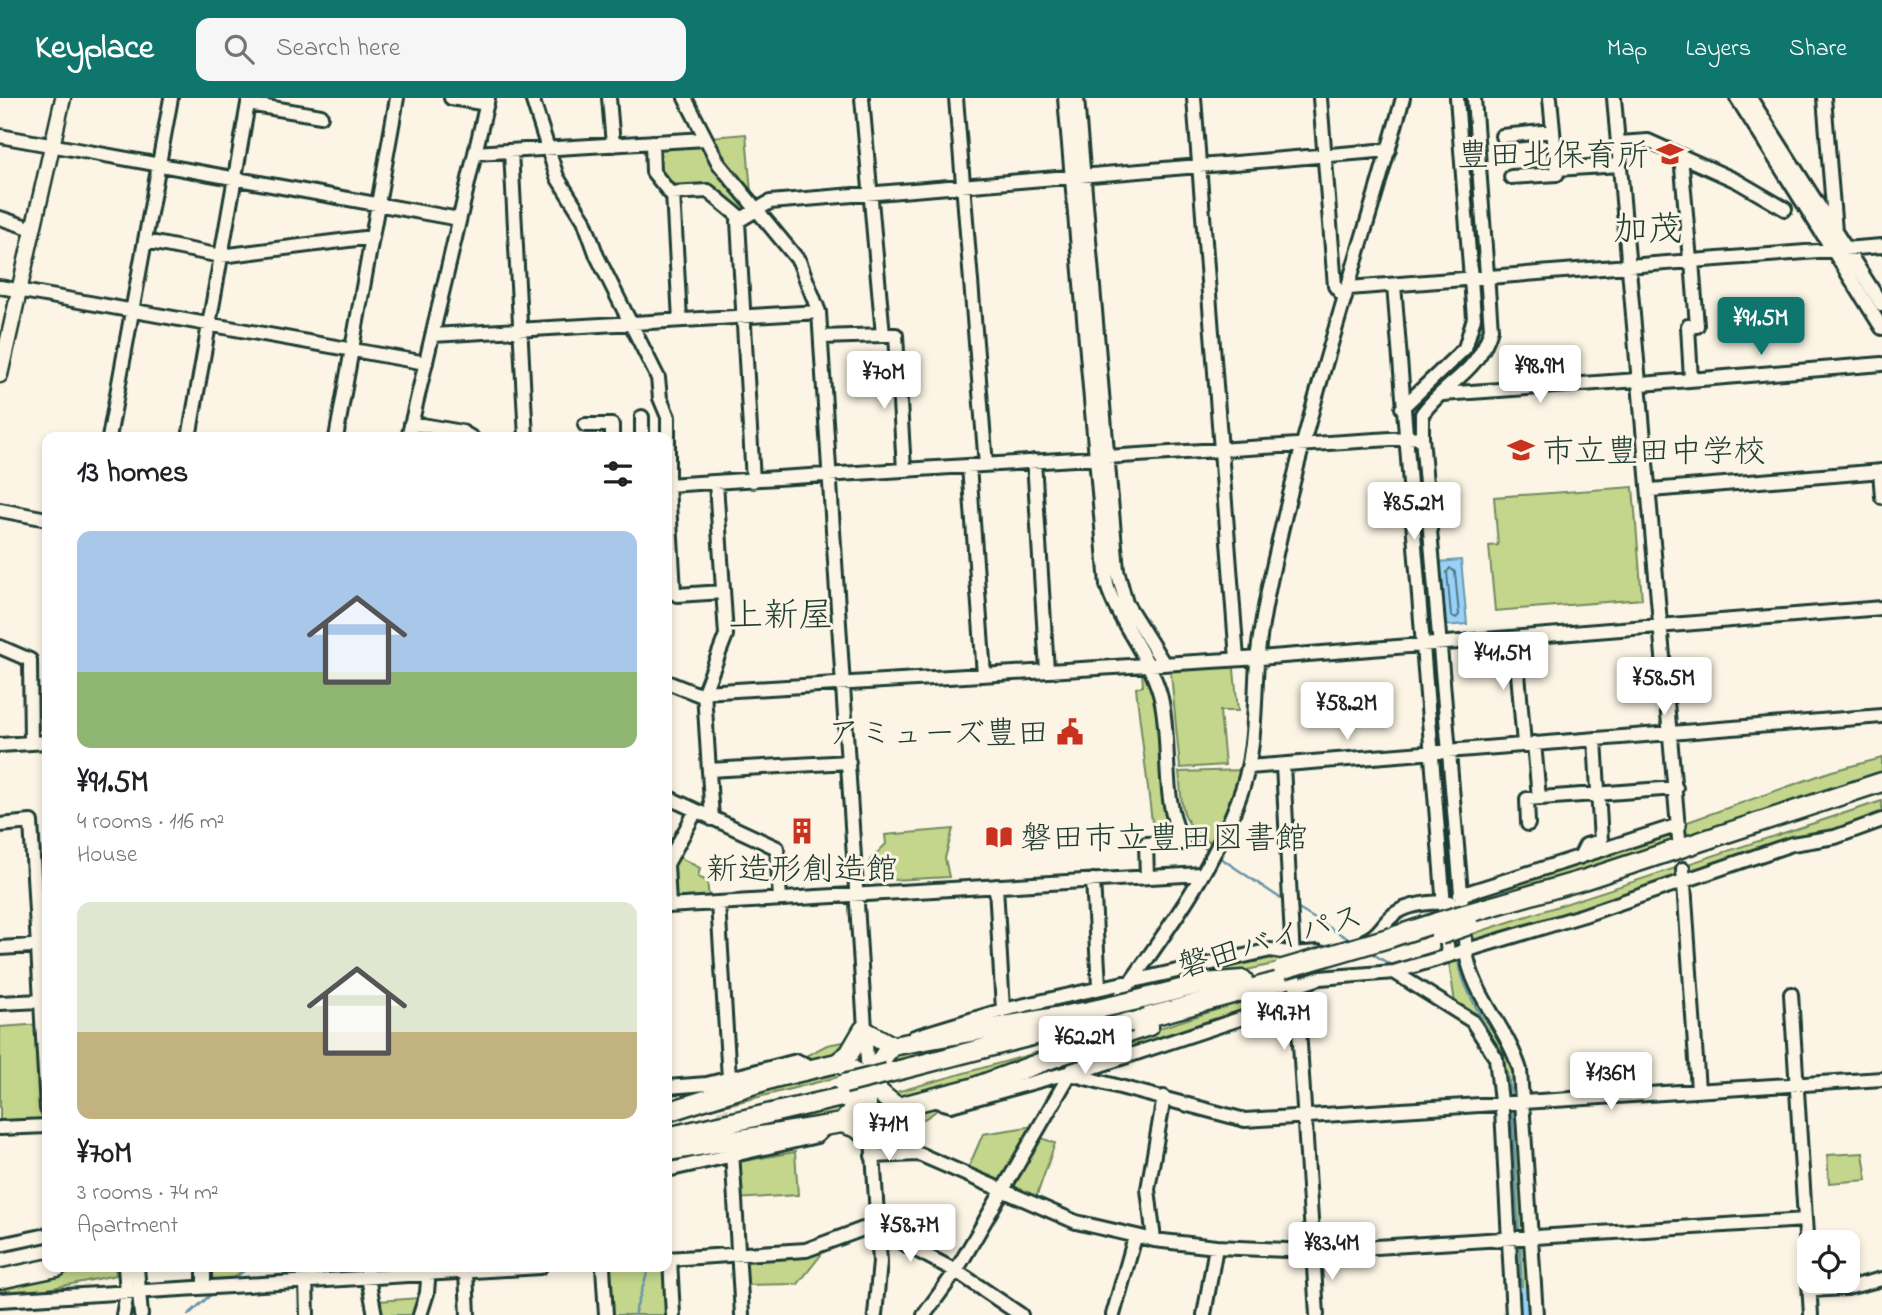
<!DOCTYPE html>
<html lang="en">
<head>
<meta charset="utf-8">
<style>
	:root { --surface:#fff; --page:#f6f6f6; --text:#202124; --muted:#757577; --accent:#0f766e }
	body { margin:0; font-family:"Indie Flower","Klee One",sans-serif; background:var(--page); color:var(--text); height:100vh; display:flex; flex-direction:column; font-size:26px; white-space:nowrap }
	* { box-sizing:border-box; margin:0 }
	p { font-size:23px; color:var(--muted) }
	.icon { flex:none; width:38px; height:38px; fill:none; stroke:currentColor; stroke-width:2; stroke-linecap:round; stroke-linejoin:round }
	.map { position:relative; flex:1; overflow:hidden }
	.sheet { position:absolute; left:42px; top:334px; width:630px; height:840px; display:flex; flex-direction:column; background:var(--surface); border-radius:14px; box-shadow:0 4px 10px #0003 }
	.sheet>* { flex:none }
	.fabs { position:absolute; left:1797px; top:1132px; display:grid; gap:14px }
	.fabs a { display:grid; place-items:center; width:63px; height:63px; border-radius:14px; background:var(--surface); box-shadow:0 4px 10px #0003; font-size:35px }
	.price { position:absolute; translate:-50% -60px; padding:0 16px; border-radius:7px; background:#fff; color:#222; font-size:23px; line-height:46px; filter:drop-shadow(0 2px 4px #0008) }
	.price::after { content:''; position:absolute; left:50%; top:42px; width:21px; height:16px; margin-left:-10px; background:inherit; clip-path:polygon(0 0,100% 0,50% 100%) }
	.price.current { background:var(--accent); color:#fff }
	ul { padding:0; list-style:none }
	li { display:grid; align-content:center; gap:14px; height:371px; padding:0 35px }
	li span { display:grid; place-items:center; height:217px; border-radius:14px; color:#555 }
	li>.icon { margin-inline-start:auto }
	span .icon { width:126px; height:126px; fill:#fffc; stroke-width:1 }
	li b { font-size:30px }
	h2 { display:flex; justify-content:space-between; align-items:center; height:84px; padding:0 35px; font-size:30px }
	header { display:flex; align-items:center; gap:42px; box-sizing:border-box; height:98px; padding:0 35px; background:var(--accent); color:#fff }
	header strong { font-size:33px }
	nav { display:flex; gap:38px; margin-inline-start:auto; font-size:24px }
	.search { width:490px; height:63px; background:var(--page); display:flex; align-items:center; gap:18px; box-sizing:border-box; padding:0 24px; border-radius:14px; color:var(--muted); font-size:26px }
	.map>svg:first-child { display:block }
	.green { fill:#c3d68b; stroke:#718a60; stroke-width:2 }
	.water { fill:#9ad1f9; stroke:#6996aa; stroke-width:2 }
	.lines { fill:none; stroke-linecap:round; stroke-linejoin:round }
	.shore { stroke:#507883; stroke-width:2 }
	.stream { stroke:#6996aa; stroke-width:2.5 }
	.river { stroke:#9ad1f9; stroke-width:16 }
	.minor-tunnel { stroke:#d0d0c2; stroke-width:12; stroke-dasharray:12 6; stroke-linecap:butt }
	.minor-casing { stroke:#1f3d34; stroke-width:18 }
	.major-casing { stroke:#1f3d34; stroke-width:19 }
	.highway-casing { stroke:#1f3d34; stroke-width:23 }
	.minor { stroke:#fcf5e5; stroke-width:12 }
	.major { stroke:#fcf5e5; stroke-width:14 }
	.highway { stroke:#fcf5e5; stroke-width:18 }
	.highway-bridge-casing { stroke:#1f3d34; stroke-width:23; stroke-linecap:butt }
	.highway-bridge { stroke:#fcf5e5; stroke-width:18 }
	.labels { text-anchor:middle; stroke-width:6; stroke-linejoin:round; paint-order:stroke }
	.poi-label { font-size:32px; fill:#1f3d34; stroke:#fcf5e5; text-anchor:end }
	.street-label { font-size:32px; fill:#1f3d34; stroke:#fcf5e5 }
	.quarter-label { font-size:35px; fill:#1f3d34; stroke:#fcf5e5 }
</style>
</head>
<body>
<header>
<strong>Keyplace</strong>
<div class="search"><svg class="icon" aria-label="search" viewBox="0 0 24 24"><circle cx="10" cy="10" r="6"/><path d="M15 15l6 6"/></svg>Search here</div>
<nav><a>Map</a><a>Layers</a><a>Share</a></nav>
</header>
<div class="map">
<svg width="1882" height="1217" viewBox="0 0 1882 1217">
	<rect width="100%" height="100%" fill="#fcf5e5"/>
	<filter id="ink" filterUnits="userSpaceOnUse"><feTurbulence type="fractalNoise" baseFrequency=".0143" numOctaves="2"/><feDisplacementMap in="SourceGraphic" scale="14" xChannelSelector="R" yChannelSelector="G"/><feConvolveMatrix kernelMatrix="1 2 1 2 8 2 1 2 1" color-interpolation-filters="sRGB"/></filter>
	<g filter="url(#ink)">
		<path class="green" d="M 1458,0 L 1475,0 L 1487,246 L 1422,316 L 1465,795 L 1679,727 L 1832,673 L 1882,660 L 1882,677 L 1445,817 L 1402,310 L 1471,235 Z
			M 746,36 L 752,106 L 742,121 L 705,89 L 673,95 L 653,74 L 652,44 Z
			M 1633,389 L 1642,501 L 1495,513 L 1489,448 L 1498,447 L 1494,399 Z
			M 1233,561 L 1238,613 L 1220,613 L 1225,667 L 1180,670 L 1170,565 Z
			M 1142,574 L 1152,575 L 1178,745 L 1154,741 L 1136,590 L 1143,588 Z
			M 1243,672 L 1212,746 C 1178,724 1183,711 1179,674 Z
			M 1882,703 L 1882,724 L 1477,846 L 1472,836 Z
			M 953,731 L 945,760 L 949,779 L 874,783 L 870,762 L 886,746 L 885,737 Z
			M 673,756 L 700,770 L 698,779 L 707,783 L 709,800 L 669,804 Z
			M 1459,838 L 1468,885 L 1505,946 L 1516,988 L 1536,1217 L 1513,1217 L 1501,962 L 1455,905 L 1448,858 L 1450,840 Z
			M 1271,852 L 1293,862 L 1123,899 L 1131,882 Z
			M 1291,888 L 1293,904 L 1086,971 L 1097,950 Z
			M 1117,889 L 1106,903 L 939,930 Z
			M 1077,920 L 878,971 L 892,948 Z
			M 42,926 L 47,1027 L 0,1027 L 0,929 Z
			M 848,943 L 855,949 L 817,968 L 802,960 L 827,947 Z
			M 1043,953 L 1042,959 L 901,1002 L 889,996 Z
			M 837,968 L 850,976 L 667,1022 Z
			M 856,1004 L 830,1024 L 738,1033 Z
			M 930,1009 L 937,1012 C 924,1023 903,1033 887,1023 L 900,1015 Z
			M 1034,1028 L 1001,1089 L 966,1075 L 983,1036 Z
			M 1033,1037 L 1055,1045 L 1035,1103 L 1003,1091 Z
			M 795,1054 L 798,1097 L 735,1101 L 733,1065 Z
			M 1863,1055 L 1867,1082 L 1829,1085 L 1827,1057 Z
			M 832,1143 L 798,1186 L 740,1187 L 739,1156 Z
			M 97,1169 L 115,1169 L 116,1177 L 8,1199 L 5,1187 Z
			M 208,1169 L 246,1169 L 230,1183 L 209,1184 Z
			M 603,1169 L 667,1169 L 673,1217 L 606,1217 Z
			M 419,1200 L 415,1217 L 382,1217 L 379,1203 Z"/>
		<path class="water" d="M 1461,462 L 1467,526 L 1445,528 L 1439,464 Z"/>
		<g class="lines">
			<path class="shore" d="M 1450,470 L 1455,474 L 1459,517 L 1456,520 L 1451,517 L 1447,474 Z"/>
			<path class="stream" d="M 1465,0 L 1479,175
				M 1413,337 L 1412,315 L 1475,251 L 1483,214 L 1480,185
				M 1413,343 L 1429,543
				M 1139,537 L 1153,562
				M 1430,549 L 1438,651
				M 1158,571 L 1169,602 L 1171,629
				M 1438,657 L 1451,801
				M 1183,732 L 1210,754
				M 1216,757 L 1286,804
				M 1295,809 L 1352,843
				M 1370,854 L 1394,869
				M 1457,860 C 1468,911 1507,948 1512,1002
				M 1457,906 L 1479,917
				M 1512,1009 L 1519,1135
				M 667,1084 L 669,1076
				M 1520,1145 L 1522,1197
				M 232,1182 L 249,1169
				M 188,1217 L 215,1193
				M 634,1217 L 649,1169"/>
			<path class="river" d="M 1522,1197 L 1524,1217"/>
			<path class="minor-tunnel" d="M 719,994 L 727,1031"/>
			<g class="minor-casing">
				<path id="minor" d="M 451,0 L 487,6
					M 532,0 L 557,79 L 584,122 L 597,158 L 658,280 L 660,300 L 668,319 L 668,387 L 674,494
					M 609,0 L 613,47
					M 685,0 L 719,66 L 799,163 L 819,214 L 880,1164 L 875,1217
					M 956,0 L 986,367
					M 1065,0 L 1107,487 C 1120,528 1151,559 1161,600 C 1172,649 1160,699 1183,745 L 1146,746 L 1147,779
					M 1077,0 L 1117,472 L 1126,505 L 1164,566
					M 1194,0 L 1237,561
					M 1320,0 L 1335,188 L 1345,200
					M 1474,0 L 1491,231 C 1478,276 1446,283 1422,316 L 1422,339 L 1466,853 C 1472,897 1507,929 1520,972 L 1536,1217
					M 1614,0 L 1679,741
					M 1737,0 L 1882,230
					M 1750,0 L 1882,207
					M 1824,0 L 1835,133
					M 248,6 L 321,18
					M 0,38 L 459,121
					M 1502,38 L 1553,33
					M 652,44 L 653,74 L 670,95 L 708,93 L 742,121
					M 1619,45 L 1648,43 L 1737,83 L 1785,111
					M 511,53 L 526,340
					M 475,55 L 705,41
					M 1681,58 L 1690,163
					M 1556,71 L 1620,67
					M 1511,79 L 1557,76 L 1550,0
					M 673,95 L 680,222
					M 0,120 L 33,131
					M 145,143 L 221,158 L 372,139
					M 1394,187 L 1448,858
					M 0,189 L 426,265
					M 1349,190 L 1882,148
					M 433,237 L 819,214
					M 883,237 L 896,237 L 904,372
					M 822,239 L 883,237 L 862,0
					M 1691,282 L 1688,228 L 1697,228 L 1692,163
					M 1642,286 L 1882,266
					M 1443,296 L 1638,282
					M 1402,310 L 1465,250 L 1474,220 L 1457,0
					M 411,325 L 462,334 L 472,340
					M 585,327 L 612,327 L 612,340
					M 109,340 L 171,0
					M 189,340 L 249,0
					M 336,340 L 397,0
					M 408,340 L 488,0
					M 642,340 L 642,319
					M 1034,363 L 1047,573
					M 969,368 L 984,577
					M 1880,373 L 1882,399
					M 753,383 L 738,123 L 770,104 L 1389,52
					M 667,387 L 1422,339
					M 1651,392 L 1882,373
					M 0,412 L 47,421
					M 670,491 L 677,497 L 723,494
					M 1515,540 L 1524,646
					M 0,549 L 30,562 L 31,645
					M 667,584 L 705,599
					M 704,594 L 1260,560 L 1882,510
					M 1534,645 L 1539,700
					M 0,647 L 47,644
					M 1283,667 L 1293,861
					M 1249,669 L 1882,618
					M 709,672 L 849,664
					M 667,699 L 777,750 L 780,801
					M 712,721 L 704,594 L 726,537 L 716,385
					M 1528,726 L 1527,701 L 1676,690
					M 0,727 L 31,724 L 47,1011
					M 1580,759 L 1586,747 L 1601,743 L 1595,641
					M 1683,771 L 1698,992
					M 1093,782 L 1099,888
					M 996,788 L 1003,912
					M 1460,797 L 1679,727
					M 718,805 L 729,980
					M 667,808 L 1201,776
					M 669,808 L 667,766 L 696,713
					M 1366,842 C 1378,838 1382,827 1391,819 C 1404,806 1433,804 1450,804
					M 0,850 L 47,847
					M 1394,874 L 1472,923 L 1496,960 L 1502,1012 L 1513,1217
					M 1296,882 L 1317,1217
					M 1296,888 L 1320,880 L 1394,874 L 1584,817 L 1792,746 L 1835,739 L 1882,722
					M 1791,896 L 1811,1217
					M 0,905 L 41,903
					M 1095,935 C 1146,860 1207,786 1239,700 C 1256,657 1254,610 1257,564 C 1260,531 1267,497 1274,465 C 1308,308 1360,155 1403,0
					M 914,939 L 1003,912 L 1271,852 L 1293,856 L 1318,854
					M 1076,975 L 1297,902
					M 667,989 L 707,986 L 797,963 L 812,969
					M 933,1002 L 951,1007 L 1067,975 L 1245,1022 L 1882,981
					M 0,1030 L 47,1028
					M 732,1053 L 742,1217
					M 872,1058 L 919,1056 L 1076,1124 L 1154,1142 L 1216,1149 L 1313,1153 L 1805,1122
					M 667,1072 L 817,1038 L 827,1028
					M 1154,1142 L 1148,1091 L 1164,999
					M 0,1147 L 47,1137
					M 667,1161 L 806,1152 L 863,1131 L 878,1132 L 956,1173 L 1021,1217
					M 670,1161 L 673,1217
					M 137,1169 L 141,1217
					M 204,1169 L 204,1190
					M 366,1169 L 375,1217
					M 603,1169 L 606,1217
					M 466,1174 L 468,1217
					M 306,1184 L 307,1217
					M 1810,1192 L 1847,1190 L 1882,1181
					M 0,1202 L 540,1169
					M 123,1217 L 127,1195 L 125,1169
					M 420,1217 L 427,1195 L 429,1169
					M 924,1217 L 956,1173 L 1085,950
					M 1113,1217 L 1135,1139
					M 1204,1217 L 1216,1149"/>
			</g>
			<g class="major-casing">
				<path id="major" d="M 0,277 L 63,0"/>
			</g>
			<g class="highway-casing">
				<path id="highway" d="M 1472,814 L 1583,782 L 1882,684
					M 1392,839 L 1438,824
					M 1142,901 L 1204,885 L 1243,882
					M 1130,924 L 1287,881
					M 1109,941 L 1149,928
					M 837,965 C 862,972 876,996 898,1009
					M 888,975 L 1078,926
					M 667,1014 L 774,980 L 837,965 L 849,956 L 863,932 L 892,948 L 1089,913
					M 842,1025 C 864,1002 870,971 892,948
					M 667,1039 L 846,998
					M 667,1053 L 842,1025 L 857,1030 L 872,1043 L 881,1024 L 898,1009 L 972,990 L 1061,957
					M 0,1181 L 57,1169"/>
			</g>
			<use href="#minor" class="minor"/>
			<use href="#major" class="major"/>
			<use href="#highway" class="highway"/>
			<g class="highway-bridge-casing">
				<path id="highway-bridge" d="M 1438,824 L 1472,814
					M 1440,837 L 1469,827
					M 1283,871 L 1392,839
					M 1089,913 L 1142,901
					M 1070,940 L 1130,924
					M 1061,957 L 1109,941
					M 844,986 L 888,975"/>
			</g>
			<use href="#highway-bridge" class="highway-bridge"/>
		</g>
	</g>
	<defs>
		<g id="school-bare" transform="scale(2.1)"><path d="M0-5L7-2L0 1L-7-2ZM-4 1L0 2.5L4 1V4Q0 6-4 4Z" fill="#c8321e" stroke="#fcf5e5" stroke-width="2.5" paint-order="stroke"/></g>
		<g id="civic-bare" transform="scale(2.1)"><path d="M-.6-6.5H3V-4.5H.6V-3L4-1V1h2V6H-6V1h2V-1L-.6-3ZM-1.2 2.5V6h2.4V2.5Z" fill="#c8321e" stroke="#fcf5e5" stroke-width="2.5" paint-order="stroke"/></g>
		<g id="building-bare" transform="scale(2.1)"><path d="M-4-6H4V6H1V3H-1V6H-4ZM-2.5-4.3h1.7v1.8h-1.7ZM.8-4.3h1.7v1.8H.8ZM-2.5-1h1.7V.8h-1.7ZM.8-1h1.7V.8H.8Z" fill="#c8321e" stroke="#fcf5e5" stroke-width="2.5" paint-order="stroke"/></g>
		<g id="library-bare" transform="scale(2.1)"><path d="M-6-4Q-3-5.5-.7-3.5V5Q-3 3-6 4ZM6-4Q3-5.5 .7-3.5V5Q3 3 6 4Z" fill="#c8321e" stroke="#fcf5e5" stroke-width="2.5" paint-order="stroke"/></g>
	</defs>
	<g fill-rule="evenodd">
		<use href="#school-bare" x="1670" y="56"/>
		<use href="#school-bare" x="1521" y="352"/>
		<use href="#civic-bare" x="1070" y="634"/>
		<use href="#building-bare" x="802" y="733"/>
		<use href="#library-bare" x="999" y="739"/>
	</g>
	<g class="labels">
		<g class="poi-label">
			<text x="1649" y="67">豊田北保育所</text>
			<text x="1542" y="363" text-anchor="start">市立豊田中学校</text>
			<text x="1049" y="645">アミューズ豊田</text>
			<text x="1020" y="750" text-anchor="start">磐田市立豊田図書館</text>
			<text x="802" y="781" text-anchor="middle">新造形創造館</text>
		</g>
		<g class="street-label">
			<text transform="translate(1270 842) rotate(-16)" y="11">磐田バイパス</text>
		</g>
		<g class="quarter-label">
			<text x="1648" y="142">加茂</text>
			<text x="781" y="528">上新屋</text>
		</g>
	</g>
</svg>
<div class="fabs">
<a><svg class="icon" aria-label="locate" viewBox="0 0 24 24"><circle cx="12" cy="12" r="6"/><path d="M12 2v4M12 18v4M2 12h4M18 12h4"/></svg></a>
</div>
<b class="price current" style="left:1761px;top:259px">¥91.5M</b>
<b class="price" style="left:1540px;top:307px">¥98.9M</b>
<b class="price" style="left:884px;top:313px">¥70M</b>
<b class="price" style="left:1414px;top:444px">¥85.2M</b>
<b class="price" style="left:1503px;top:594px">¥41.5M</b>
<b class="price" style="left:1664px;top:619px">¥58.5M</b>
<b class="price" style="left:1347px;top:644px">¥58.2M</b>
<b class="price" style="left:1284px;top:954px">¥49.7M</b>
<b class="price" style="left:1085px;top:978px">¥62.2M</b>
<b class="price" style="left:1611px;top:1014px">¥136M</b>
<b class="price" style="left:889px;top:1065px">¥71M</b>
<b class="price" style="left:910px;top:1166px">¥58.7M</b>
<b class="price" style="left:1332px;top:1184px">¥83.4M</b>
<section class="sheet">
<h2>13 homes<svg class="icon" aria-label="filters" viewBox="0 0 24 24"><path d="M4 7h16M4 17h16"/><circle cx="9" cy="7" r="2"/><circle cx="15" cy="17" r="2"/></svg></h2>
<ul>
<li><span style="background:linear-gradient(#a9c7e8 65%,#8fb573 0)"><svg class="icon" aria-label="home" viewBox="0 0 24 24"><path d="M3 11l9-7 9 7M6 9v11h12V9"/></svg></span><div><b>¥91.5M</b><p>4 rooms · 116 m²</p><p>House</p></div></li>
<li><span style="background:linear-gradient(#dfe7d0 60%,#c2b280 0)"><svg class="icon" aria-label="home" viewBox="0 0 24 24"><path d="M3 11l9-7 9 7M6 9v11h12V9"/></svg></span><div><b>¥70M</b><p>3 rooms · 74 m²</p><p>Apartment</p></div></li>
</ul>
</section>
</div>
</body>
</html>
